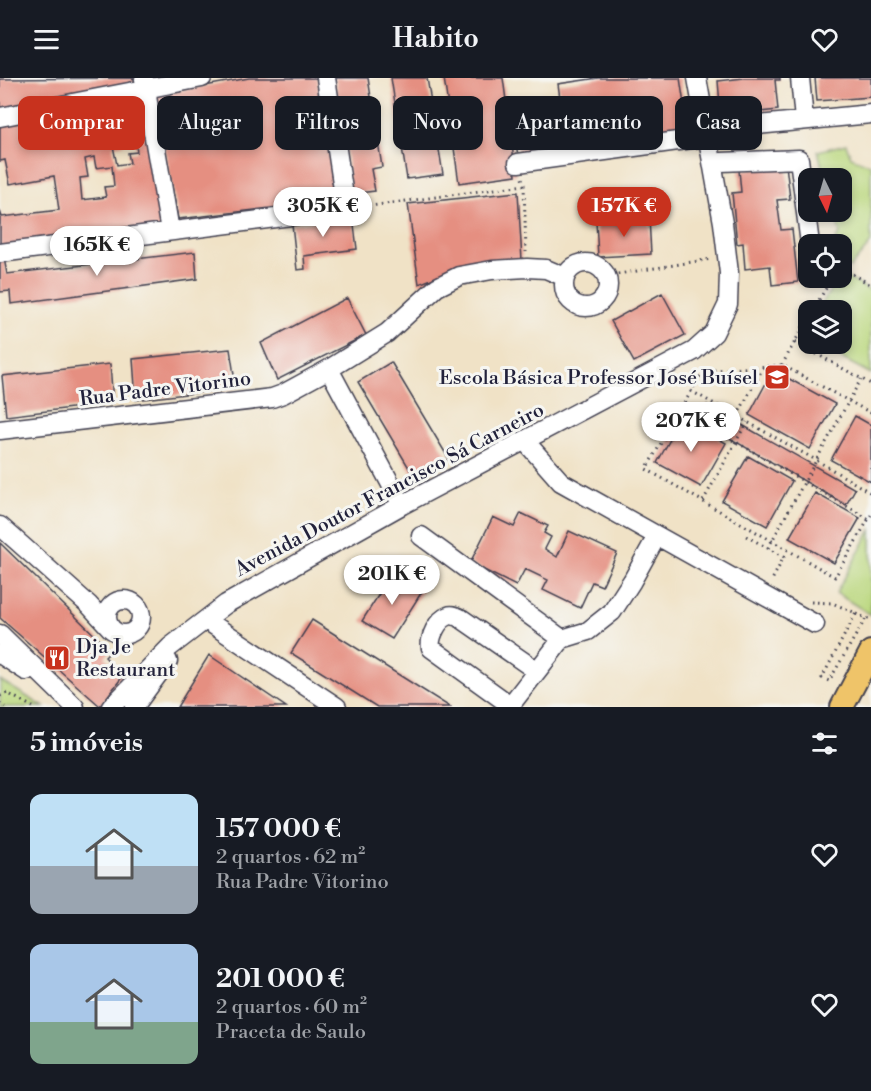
<!DOCTYPE html>
<html lang="pt">
<head>
<meta charset="utf-8">
<style>
	:root { --surface:#171b24; --page:#242831; --text:#f1f3f6; --muted:#9ea1a6; --accent:#c8321e }
	body { margin:0; font-family:"Libre Bodoni",serif; background:var(--page); color:var(--text); height:100vh; display:flex; flex-direction:column; font-size:22px; white-space:nowrap }
	* { box-sizing:border-box; margin:0 }
	p { font-size:20px; color:var(--muted) }
	.icon { flex:none; width:33px; height:33px; fill:none; stroke:currentColor; stroke-width:2; stroke-linecap:round; stroke-linejoin:round }
	.map { position:relative; height:629px; overflow:hidden }
	.details { display:flex; flex-direction:column; background:var(--surface); flex:1 }
	.details>* { flex:none }
	.guide { position:absolute; left:18px; top:18px; width:836px; height:54px; display:flex; gap:12px }
	.needle { width:39px; rotate:175deg }
	.controls { position:absolute; left:798px; top:90px; display:grid; gap:12px }
	.controls a { display:grid; place-items:center; width:54px; height:54px; border-radius:12px; background:var(--surface); box-shadow:0 3px 9px #0003; font-size:30px }
	.price { position:absolute; translate:-50% -51px; padding:0 14px; border-radius:21px; background:#fff; color:#222; font-size:20px; line-height:39px; filter:drop-shadow(0 2px 3px #0008) }
	.price::after { content:''; position:absolute; left:50%; top:36px; width:18px; height:14px; margin-left:-9px; background:inherit; clip-path:polygon(0 0,100% 0,50% 100%) }
	.price.on { background:var(--accent); color:#fff }
	ul { padding:0; list-style:none }
	li { display:flex; align-items:center; gap:18px; height:150px; padding:0 30px }
	li span { display:grid; place-items:center; flex:none; width:168px; height:120px; border-radius:12px; color:#555 }
	li>.icon { margin-inline-start:auto }
	span .icon { width:72px; height:72px; fill:#fffc; stroke-width:1 }
	li b { font-size:26px }
	h2 { display:flex; justify-content:space-between; align-items:center; height:72px; padding:0 30px; font-size:26px }
	.tag { padding:0 21px; border-radius:12px; background:var(--surface); box-shadow:0 3px 9px #0003; font-size:21px; line-height:54px }
	.tag.on { background:var(--accent); color:#fff }
	header { display:flex; justify-content:space-between; align-items:center; height:78px; padding:0 30px; background:var(--surface); font-size:27px; font-weight:600 }
	.map>svg:first-child { display:block }
	.green { fill:#bad77d; stroke:#6e7c5c; stroke-width:1.5 }
	.building { fill:#e58f81; fill-rule:evenodd }
	.lines { fill:none; stroke-linecap:round; stroke-linejoin:round }
	.minor-casing { stroke:#413f50; stroke-width:21 }
	.major-casing { stroke:#413f50; stroke-width:26 }
	.path { stroke:#413f50; stroke-width:3; stroke-dasharray:1.5 4.5; stroke-linecap:butt }
	.minor { stroke:#fff; stroke-width:18 }
	.major { stroke:#efc469; stroke-width:22 }
	.labels { text-anchor:middle; stroke-width:6; stroke-linejoin:round; paint-order:stroke }
	.poi-label { font-size:20px; fill:#22223b; stroke:#f6f6f2; text-anchor:end }
	.street-label { font-size:20px; fill:#22223b; stroke:#f6f6f2 }
</style>
</head>
<body>
<header><svg class="icon" aria-label="menu" viewBox="0 0 24 24"><path d="M4 6h16M4 12h16M4 18h16"/></svg>Habito<svg class="icon" aria-label="heart" viewBox="0 0 24 24"><path d="M12 20l-8-8c-3-5 5-10 8-4 3-6 11-1 8 4z"/></svg></header>
<div class="map">
<svg width="871" height="629" viewBox="0 0 871 629">
	<rect width="100%" height="100%" fill="#f6f6f2"/>
	<filter id="ink" filterUnits="userSpaceOnUse"><feTurbulence type="fractalNoise" baseFrequency=".0167" numOctaves="2"/><feDisplacementMap in="SourceGraphic" scale="12" xChannelSelector="R" yChannelSelector="G"/><feConvolveMatrix kernelMatrix="1 2 1 2 8 2 1 2 1" color-interpolation-filters="sRGB"/></filter>
	<filter id="wash" filterUnits="userSpaceOnUse"><feTurbulence type="fractalNoise" baseFrequency=".008" numOctaves="4" result="noise"/><feDisplacementMap in="SourceGraphic" scale="24" xChannelSelector="R" yChannelSelector="G"/><feGaussianBlur stdDeviation="1.35" result="paint"/><feColorMatrix in="noise" values="0 0 0 0 0 0 0 0 0 0 0 0 0 0 0 0 0 1.4 0 .05"/><feComposite in="paint" operator="in"/></filter>
	<g filter="url(#wash)">
		<rect width="100%" height="100%" fill="#f0e2c6"/>
		<path class="green" d="M 846,66 L 851,79 L 871,87 L 871,165 L 850,190 L 842,186 L 842,166 L 833,166 L 840,155 L 834,134 L 842,134 L 842,100 L 825,100 L 818,73 Z
			M 842,197 L 871,213 L 871,296 L 815,266 L 842,266 L 842,232 L 819,232 L 837,200 L 842,200 Z
			M 871,452 L 871,537 L 836,515 Z
			M 0,602 L 44,629 L 0,629 Z"/>
		<g id="blocks">
			<path class="building" d="M 134,0 L 135,7 L 0,33 L 0,1 Z
				M 249,0 L 317,0 L 338,122 L 178,141 L 155,17 Z
				M 335,0 L 368,0 L 382,89 L 371,91 L 375,113 L 350,116 L 346,74 Z
				M 391,0 L 427,0 L 443,96 L 407,101 Z
				M 444,0 L 503,0 L 516,97 L 459,105 Z
				M 598,0 L 680,0 L 688,53 L 518,78 L 511,34 L 561,27 L 558,6 Z
				M 744,0 L 780,0 L 780,2 L 775,2 L 778,32 L 721,38 L 718,3 Z
				M 815,0 L 871,0 L 871,19 L 817,23 Z
				M 141,17 L 162,153 L 0,173 L 0,133 L 2,139 L 59,132 L 54,98 L 10,106 L 5,82 L 0,83 L 0,44 ZM 134,57 L 137,74 L 128,75 L 130,85 L 117,87 L 113,68 L 125,66 L 124,59 ZM 94,79 L 96,90 L 112,88 L 114,108 L 104,109 L 106,119 L 82,122 L 80,100 L 88,99 L 85,81 Z
				M 786,87 L 790,121 L 777,122 L 781,152 L 792,151 L 798,204 L 772,207 L 770,188 L 745,191 L 743,165 L 737,166 L 732,115 L 741,114 L 739,92 Z
				M 518,114 L 522,183 L 459,190 L 419,206 L 408,126 Z
				M 353,139 L 357,171 L 304,178 L 305,191 L 297,192 L 292,146 Z
				M 649,140 L 651,176 L 598,179 L 596,143 Z
				M 195,174 L 197,201 L 11,226 L 10,213 L 0,214 L 0,181 L 4,180 L 7,196 Z
				M 662,215 L 685,257 L 634,284 L 611,243 Z
				M 347,220 L 366,257 L 277,302 L 261,265 Z
				M 230,271 L 236,310 L 136,322 L 133,281 Z
				M 391,284 L 449,381 L 415,400 L 358,304 Z
				M 110,286 L 113,325 L 6,338 L 2,298 Z
				M 773,292 L 835,326 L 810,371 L 749,337 Z
				M 707,327 L 855,411 L 846,427 L 698,342 Z
				M 855,338 L 871,347 L 871,404 L 831,382 Z
				M 682,340 L 726,365 L 701,409 L 657,385 Z
				M 748,378 L 792,403 L 767,448 L 722,423 Z
				M 815,415 L 860,440 L 834,485 L 789,460 Z
				M 521,435 L 548,448 L 544,455 L 551,459 L 545,471 L 557,479 L 569,453 L 617,475 L 602,508 L 592,504 L 580,530 L 543,512 L 548,502 L 525,491 L 516,508 L 470,485 L 493,439 L 514,449 Z
				M 0,465 L 111,573 L 105,579 L 123,598 L 100,628 L 0,540 Z
				M 393,494 L 423,512 L 392,561 L 362,543 Z
				M 312,542 L 450,629 L 377,629 L 291,575 Z
				M 209,577 L 286,629 L 177,629 Z"/>
		</g>
	</g>
	<g filter="url(#ink)">
		<use href="#blocks" fill-opacity="0" stroke="#413f50" stroke-width="1.5"/>
		<g class="lines">
			<g class="minor-casing">
				<path id="minor" d="M 800,0 L 804,42
					M 144,1 L 170,153
					M 0,39 L 202,0
					M 705,49 L 716,51 L 871,36
					M 721,84 L 799,81 L 810,166
					M 518,85 L 707,59 L 715,52
					M 0,175 L 346,131 L 326,0
					M564 207a22 22 0 1 1 44 0a22 22 0 1 1-44 0Z
					M 0,352 L 272,320 L 283,316 L 329,291
					M 525,363 L 561,404 L 815,546
					M 402,427 L 329,291 L 387,255 L 437,209 L 459,198 L 492,192 L 527,190 L 546,191 L 565,199
					M 0,448 L 89,527 L 112,552
					M 421,458 L 562,561
					M107 539a17 17 0 1 1 34 0a17 17 0 1 1-34 0Z
					M 206,542 L 337,629
					M 0,556 L 75,629
					M 0,576 L 26,593
					M 510,627 L 431,570 C 429,560 437,542 448,538 C 453,536 458,539 462,541 L 537,593
					M 111,629 L 170,569 L 226,526 L 402,427 L 694,273 L 714,255 L 728,226 L 729,195 L 723,145 L 697,0
					M 134,629 L 168,583
					M 509,629 L 562,561 L 588,553 L 612,534 L 632,503 L 657,458"/>
			</g>
			<g class="major-casing">
				<path id="major" d="M 842,629 L 871,574"/>
			</g>
			<path class="path" d="M 524,107 L 526,174
				M 363,129 L 524,107 L 522,100
				M 842,190 L 871,207
				M 606,198 L 711,181
				M 813,232 L 832,200
				M 795,264 L 871,306
				M 782,287 L 808,240
				M 691,313 L 816,382 L 871,415
				M 679,334 L 736,364 L 869,441
				M 871,335 L 782,287 L 703,293 L 646,391 L 835,499 L 871,437
				M 737,338 L 764,288
				M 703,423 L 747,344
				M 746,458 L 784,479 L 771,504
				M 768,470 L 861,301
				M 811,524 L 832,525 L 856,535 L 822,600 L 829,603 L 866,540
				M 856,536 L 871,542
				M 0,618 L 7,615 L 33,629
				M 0,625 L 5,629"/>
			<use href="#minor" class="minor"/>
			<use href="#major" class="major"/>
		</g>
	</g>
	<defs>
		<g id="school-square" transform="scale(1.35)"><rect x="-9" y="-9" width="18" height="18" rx="4" fill="#c8321e" stroke="#f6f6f2"/><path d="M0-5L7-2L0 1L-7-2ZM-4 1L0 2.5L4 1V4Q0 6-4 4Z" fill="#fff"/></g>
		<g id="restaurant-square" transform="scale(1.35)"><rect x="-9" y="-9" width="18" height="18" rx="4" fill="#c8321e" stroke="#f6f6f2"/><path d="M-5-6h1v4h1v-4h1v4h1v-4h1v5L-1.5 .5V6h-2V.5L-5-1ZM5-6V6H3V1.5H1.5Q1.5-4 5-6Z" fill="#fff"/></g>
	</defs>
	<g fill-rule="evenodd">
		<use href="#school-square" x="777" y="299"/>
		<use href="#restaurant-square" x="57" y="580"/>
	</g>
	<g class="labels">
		<g class="poi-label">
			<text x="758" y="306">Escola Básica Professor José Buísel</text>
			<text x="76" y="575" text-anchor="start">Dja Je<tspan x="76" dy="23">Restaurant</tspan></text>
		</g>
		<g class="street-label">
			<text transform="translate(165 310) rotate(-7)" y="7">Rua Padre Vitorino</text>
			<text transform="translate(389 411) rotate(-28)" y="7">Avenida Doutor Francisco Sá Carneiro</text>
		</g>
	</g>
</svg>
<div class="controls">
<a><svg class="needle" viewBox="-14 -14 28 28"><path d="M0-13l5 13h-10z" fill="#e53935"/><path d="M0 13l5-13h-10z" fill="#9ea1a6"/></svg></a>
<a><svg class="icon" aria-label="locate" viewBox="0 0 24 24"><circle cx="12" cy="12" r="6"/><path d="M12 2v4M12 18v4M2 12h4M18 12h4"/></svg></a>
<a><svg class="icon" aria-label="layers" viewBox="0 0 24 24"><path d="M12 4l9 5-9 5-9-5zM3 14l9 5 9-5"/></svg></a>
</div>
<b class="price" style="left:323px;top:160px">305K €</b>
<b class="price on" style="left:624px;top:160px">157K €</b>
<b class="price" style="left:97px;top:199px">165K €</b>
<b class="price" style="left:691px;top:375px">207K €</b>
<b class="price" style="left:392px;top:528px">201K €</b>
<div class="guide">
<a class="tag on">Comprar</a>
<a class="tag">Alugar</a>
<a class="tag">Filtros</a>
<a class="tag">Novo</a>
<a class="tag">Apartamento</a>
<a class="tag">Casa</a>
</div>
</div>
<section class="details">
<h2>5 imóveis<svg class="icon" aria-label="filters" viewBox="0 0 24 24"><path d="M4 7h16M4 17h16"/><circle cx="9" cy="7" r="2"/><circle cx="15" cy="17" r="2"/></svg></h2>
<ul>
<li><span style="background:linear-gradient(#bfe0f5 60%,#9aa5b1 0)"><svg class="icon" aria-label="home" viewBox="0 0 24 24"><path d="M3 11l9-7 9 7M6 9v11h12V9"/></svg></span><div><b>157 000 €</b><p>2 quartos · 62 m²</p><p>Rua Padre Vitorino</p></div><svg class="icon" aria-label="heart" viewBox="0 0 24 24"><path d="M12 20l-8-8c-3-5 5-10 8-4 3-6 11-1 8 4z"/></svg></li>
<li><span style="background:linear-gradient(#a9c7e8 65%,#7fa58c 0)"><svg class="icon" aria-label="home" viewBox="0 0 24 24"><path d="M3 11l9-7 9 7M6 9v11h12V9"/></svg></span><div><b>201 000 €</b><p>2 quartos · 60 m²</p><p>Praceta de Saulo</p></div><svg class="icon" aria-label="heart" viewBox="0 0 24 24"><path d="M12 20l-8-8c-3-5 5-10 8-4 3-6 11-1 8 4z"/></svg></li>
</ul>
</section>
</body>
</html>
